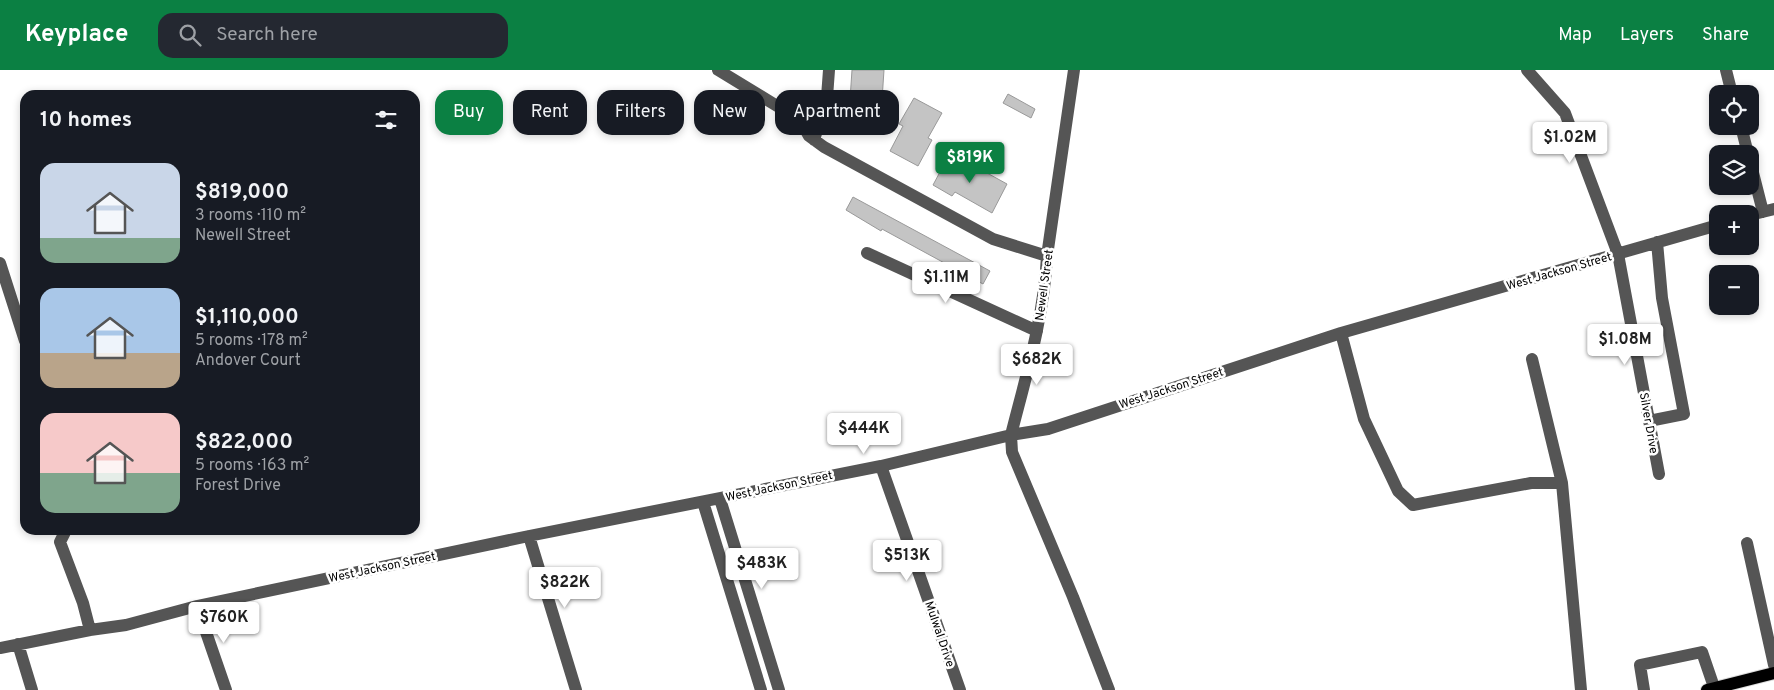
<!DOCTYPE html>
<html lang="en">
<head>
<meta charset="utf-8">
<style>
	:root { --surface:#171b24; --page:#242831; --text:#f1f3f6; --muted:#9ea1a6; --accent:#0b8043 }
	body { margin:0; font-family:Overpass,sans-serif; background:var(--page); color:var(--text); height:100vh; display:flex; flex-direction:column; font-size:19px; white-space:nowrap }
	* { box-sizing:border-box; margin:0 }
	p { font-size:16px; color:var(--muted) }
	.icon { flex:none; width:28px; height:28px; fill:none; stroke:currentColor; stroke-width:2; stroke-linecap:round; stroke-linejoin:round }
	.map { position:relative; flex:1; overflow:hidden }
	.details { position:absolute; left:20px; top:20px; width:400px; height:445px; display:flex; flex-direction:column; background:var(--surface); border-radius:15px; box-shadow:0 2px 8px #0003 }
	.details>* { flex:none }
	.top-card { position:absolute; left:435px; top:20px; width:475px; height:45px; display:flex; gap:10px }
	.tools { position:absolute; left:1709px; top:15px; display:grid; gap:10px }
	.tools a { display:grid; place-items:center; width:50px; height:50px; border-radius:10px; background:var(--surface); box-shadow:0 2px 8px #0003; font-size:25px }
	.price { position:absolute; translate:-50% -42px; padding:0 11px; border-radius:5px; background:#fff; color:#222; font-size:16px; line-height:32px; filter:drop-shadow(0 1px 2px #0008) }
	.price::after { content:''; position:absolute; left:50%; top:30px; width:15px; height:11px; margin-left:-8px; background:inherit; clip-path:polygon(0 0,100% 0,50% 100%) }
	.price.selected { background:var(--accent); color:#fff }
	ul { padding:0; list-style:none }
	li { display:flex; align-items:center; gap:15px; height:125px; padding:0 20px }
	li span { display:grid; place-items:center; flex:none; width:140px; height:100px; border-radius:15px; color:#555 }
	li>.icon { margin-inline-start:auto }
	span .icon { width:60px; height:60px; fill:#fffc; stroke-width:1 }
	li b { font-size:21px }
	h2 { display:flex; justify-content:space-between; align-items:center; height:60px; padding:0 20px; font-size:21px }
	.tag { padding:0 18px; border-radius:15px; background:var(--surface); box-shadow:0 2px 8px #0003; font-size:18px; line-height:45px }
	.tag.selected { background:var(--accent); color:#fff }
	header { display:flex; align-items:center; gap:30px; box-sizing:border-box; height:70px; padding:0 25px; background:var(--accent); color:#fff }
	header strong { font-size:24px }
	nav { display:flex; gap:28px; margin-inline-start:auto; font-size:18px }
	.search { width:350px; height:45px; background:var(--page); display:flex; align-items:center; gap:12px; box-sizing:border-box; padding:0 18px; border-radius:15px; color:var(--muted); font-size:19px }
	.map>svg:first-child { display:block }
	.building { fill:#c4c4c4; stroke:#999 }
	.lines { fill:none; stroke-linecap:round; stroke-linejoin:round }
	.major-casing { stroke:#dbdbdb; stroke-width:14 }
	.minor { stroke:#555; stroke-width:12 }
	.major { stroke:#000; stroke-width:12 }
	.labels { text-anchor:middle; stroke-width:5; stroke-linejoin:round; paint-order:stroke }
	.street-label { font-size:12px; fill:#000; stroke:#fff }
</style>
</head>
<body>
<header>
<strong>Keyplace</strong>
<div class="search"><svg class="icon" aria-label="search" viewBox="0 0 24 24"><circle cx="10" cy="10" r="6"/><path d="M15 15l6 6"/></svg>Search here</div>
<nav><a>Map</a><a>Layers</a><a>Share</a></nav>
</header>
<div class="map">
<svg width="1774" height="620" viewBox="0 0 1774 620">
	<rect width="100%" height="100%" fill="#fff"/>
	<path class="building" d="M 852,0 L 884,0 L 880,60 L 848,59 Z
		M 1008,24 L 1035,39 L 1031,48 L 1003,33 Z
		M 914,28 L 942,43 L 928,68 L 932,70 L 918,96 L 890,81 L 903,56 L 899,54 Z
		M 948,87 L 967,96 L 969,93 L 1007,114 L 992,143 L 955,122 L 952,126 L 933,115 Z
		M 853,127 L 990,201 L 983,214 L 882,159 L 881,161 L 846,140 Z"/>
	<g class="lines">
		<g class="major-casing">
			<path id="major" d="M 1707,620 L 1774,603"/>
		</g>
		<path class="minor" d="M 718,0 L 800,50 L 809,66 L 824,77 L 993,169 L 1047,186
			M 1074,0 L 1047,186 C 1044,247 1026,306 1011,365 L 1012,382 L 1073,527 L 1109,620
			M 1527,0 L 1565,43 L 1618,184 L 1659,404
			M 1726,0 L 1732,24
			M 1741,56 L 1748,84
			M 814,70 L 827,27 L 829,0
			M 1750,91 L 1763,142
			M 1750,145 L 1774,139
			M 867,183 L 1037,261
			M 0,193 L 25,271
			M 1341,263 L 1364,349 L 1398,421 L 1413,435 L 1531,413 L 1562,413
			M 1532,289 L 1562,413 L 1581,620
			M 1649,351 L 1684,344 L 1662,228 L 1657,172
			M 881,396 L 960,620
			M 720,429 L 779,620
			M 703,432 L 761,620
			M 66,460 L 60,472 L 83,533 L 90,560
			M 529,466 L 576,620
			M 1747,473 L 1774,595
			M 197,536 L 226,620
			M 18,574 L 32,620
			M 0,578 L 90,560 L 126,555 L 197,536 L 529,466 L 881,396 L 1011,365 L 1048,359 L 1341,263 L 1718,155
			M 1644,620 L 1640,595 L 1702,582 L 1715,620"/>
		<use href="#major" class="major"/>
	</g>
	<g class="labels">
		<g class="street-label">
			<text transform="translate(1559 201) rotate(-16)" y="4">West Jackson Street</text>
			<text transform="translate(1044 215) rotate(-82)" y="4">Newell Street</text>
			<text transform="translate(1171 318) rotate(-18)" y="4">West Jackson Street</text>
			<text transform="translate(1649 353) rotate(80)" y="4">Silver Drive</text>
			<text transform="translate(779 416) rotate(-12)" y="4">West Jackson Street</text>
			<text transform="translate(382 497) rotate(-12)" y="4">West Jackson Street</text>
			<text transform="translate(940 564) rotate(71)" y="4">Mulwal Drive</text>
		</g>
	</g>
</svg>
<div class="tools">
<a><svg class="icon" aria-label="locate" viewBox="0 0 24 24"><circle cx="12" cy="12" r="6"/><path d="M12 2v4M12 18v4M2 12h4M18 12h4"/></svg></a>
<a><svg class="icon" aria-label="layers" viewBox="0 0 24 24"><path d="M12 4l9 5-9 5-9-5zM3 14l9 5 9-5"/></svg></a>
<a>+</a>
<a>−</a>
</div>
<b class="price" style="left:1570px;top:94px">$1.02M</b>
<b class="price selected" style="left:970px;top:114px">$819K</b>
<b class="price" style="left:946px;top:234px">$1.11M</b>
<b class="price" style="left:1625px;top:296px">$1.08M</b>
<b class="price" style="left:1037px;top:316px">$682K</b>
<b class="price" style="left:864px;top:385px">$444K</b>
<b class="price" style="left:907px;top:512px">$513K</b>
<b class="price" style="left:762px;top:520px">$483K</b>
<b class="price" style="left:565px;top:539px">$822K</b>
<b class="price" style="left:224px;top:574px">$760K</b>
<div class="top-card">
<a class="tag selected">Buy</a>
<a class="tag">Rent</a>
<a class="tag">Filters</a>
<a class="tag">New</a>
<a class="tag">Apartment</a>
</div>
<section class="details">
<h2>10 homes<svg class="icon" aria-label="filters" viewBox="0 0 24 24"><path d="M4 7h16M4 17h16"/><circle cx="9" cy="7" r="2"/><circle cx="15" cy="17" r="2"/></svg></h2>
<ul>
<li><span style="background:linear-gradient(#c9d6e8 75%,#7fa58c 0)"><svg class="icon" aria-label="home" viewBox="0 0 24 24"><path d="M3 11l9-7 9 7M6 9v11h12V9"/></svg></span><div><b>$819,000</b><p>3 rooms · 110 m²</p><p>Newell Street</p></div></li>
<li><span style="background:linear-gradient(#a9c7e8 65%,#b9a48a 0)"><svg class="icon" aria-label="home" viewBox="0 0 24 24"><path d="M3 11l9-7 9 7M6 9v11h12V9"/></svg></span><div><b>$1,110,000</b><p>5 rooms · 178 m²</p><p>Andover Court</p></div></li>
<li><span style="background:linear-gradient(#f6c9c9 60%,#7fa58c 0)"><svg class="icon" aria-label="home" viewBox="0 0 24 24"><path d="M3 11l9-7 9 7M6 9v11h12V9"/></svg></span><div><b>$822,000</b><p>5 rooms · 163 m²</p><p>Forest Drive</p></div></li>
</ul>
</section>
</div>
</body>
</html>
